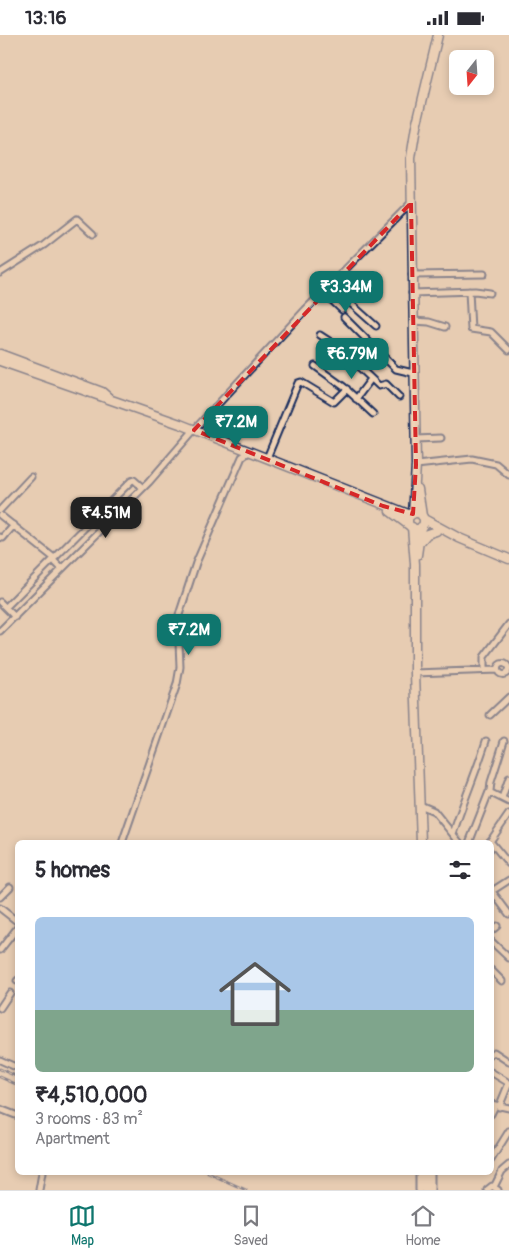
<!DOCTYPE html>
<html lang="en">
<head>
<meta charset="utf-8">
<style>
	:root { --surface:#fff; --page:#f7f7f7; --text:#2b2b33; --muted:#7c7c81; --line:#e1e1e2; --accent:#0f766e }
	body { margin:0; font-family:Pangolin,sans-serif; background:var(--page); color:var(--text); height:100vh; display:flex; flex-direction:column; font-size:19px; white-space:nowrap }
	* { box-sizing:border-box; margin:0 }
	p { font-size:16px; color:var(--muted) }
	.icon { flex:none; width:28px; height:28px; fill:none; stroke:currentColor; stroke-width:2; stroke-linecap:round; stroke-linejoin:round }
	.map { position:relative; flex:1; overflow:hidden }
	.side { position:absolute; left:15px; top:805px; width:479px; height:335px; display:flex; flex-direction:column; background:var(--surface); border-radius:8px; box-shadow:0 2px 8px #0003 }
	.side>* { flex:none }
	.needle { width:32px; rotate:197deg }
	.tools { position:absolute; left:449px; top:15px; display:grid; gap:10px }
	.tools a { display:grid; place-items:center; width:45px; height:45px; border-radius:8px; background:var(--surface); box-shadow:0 2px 8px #0003; font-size:25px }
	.price { position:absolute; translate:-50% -42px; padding:0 11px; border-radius:10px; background:var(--accent); color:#fff; font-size:16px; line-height:32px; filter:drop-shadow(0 1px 2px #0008) }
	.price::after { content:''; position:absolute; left:50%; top:30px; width:15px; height:11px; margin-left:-8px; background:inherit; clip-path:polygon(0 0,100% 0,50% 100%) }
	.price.selected { background:#222; color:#fff }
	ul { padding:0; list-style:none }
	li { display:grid; align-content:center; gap:10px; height:265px; padding:0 20px }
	li span { display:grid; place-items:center; height:155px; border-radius:8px; color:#555 }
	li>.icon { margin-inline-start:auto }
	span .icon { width:90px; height:90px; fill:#fffc; stroke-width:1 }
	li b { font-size:21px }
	h2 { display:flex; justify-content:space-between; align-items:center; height:60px; padding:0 20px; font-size:21px }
	.status { display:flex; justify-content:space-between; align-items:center; height:35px; padding:0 25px; background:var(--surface); direction:ltr }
	.status svg { height:14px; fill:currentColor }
	.dock { display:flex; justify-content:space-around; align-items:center; height:70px; border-top:1px solid var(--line); background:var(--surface); font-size:14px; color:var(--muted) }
	.dock a { display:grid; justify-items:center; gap:2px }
	.dock .selected { color:var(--accent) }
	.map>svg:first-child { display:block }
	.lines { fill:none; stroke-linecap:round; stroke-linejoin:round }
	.minor-casing { stroke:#1b2f5e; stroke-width:9 }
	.highway-casing { stroke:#1b2f5e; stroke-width:11 }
	.minor { stroke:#f0d3b6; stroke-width:5 }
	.highway { stroke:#f0d3b6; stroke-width:8 }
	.rail-casing { stroke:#1b2f5e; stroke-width:3 }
	.rail { stroke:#f0d3b6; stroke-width:1; stroke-dasharray:4; stroke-linecap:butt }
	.marked { fill:none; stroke:#d62828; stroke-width:4; stroke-dasharray:10 6; stroke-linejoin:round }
</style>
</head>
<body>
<div class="status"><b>13:16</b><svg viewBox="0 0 49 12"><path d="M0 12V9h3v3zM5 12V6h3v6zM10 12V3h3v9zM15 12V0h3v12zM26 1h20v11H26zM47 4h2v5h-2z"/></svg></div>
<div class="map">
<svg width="509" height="1155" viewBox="0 0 509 1155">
	<rect width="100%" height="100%" fill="#e7ccb2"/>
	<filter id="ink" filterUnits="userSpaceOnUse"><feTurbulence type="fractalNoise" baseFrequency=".02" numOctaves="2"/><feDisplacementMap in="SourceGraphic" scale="10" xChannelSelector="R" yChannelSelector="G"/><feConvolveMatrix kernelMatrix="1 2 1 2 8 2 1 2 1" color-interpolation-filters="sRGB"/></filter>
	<g filter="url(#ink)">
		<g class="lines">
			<g class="minor-casing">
				<path id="minor" d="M 0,238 L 44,210 L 77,184 L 93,199
					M 412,240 L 484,239
					M 330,250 L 376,291
					M 469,256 L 471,294 L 491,297 L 509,315
					M 323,257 L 342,275
					M 412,258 L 475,256 L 490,258
					M 344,282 L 396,334 L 413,338
					M 413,286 L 429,287 L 445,292
					M 320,300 L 337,311 L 379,351 L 386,349 L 399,362
					M 326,326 L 330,327 L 342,315
					M 315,331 L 344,352 L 373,379
					M 356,364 L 371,344
					M 415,404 L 441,403
					M 267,423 L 298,348 L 301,347 L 334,367 L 347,354
					M 416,430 L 472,424 L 496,429 L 509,440
					M 0,475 L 31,442
					M 0,480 L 54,523
					M 0,502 L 3,503 L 14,490
					M 53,525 L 62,534
					M 0,567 L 15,582
					M 6,572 L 131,446 L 134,445 L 143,453
					M 0,596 L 149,447 L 194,395 L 305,275 L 411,168
					M497.5 634a5.5 5.5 0 1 1 11 0a5.5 5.5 0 1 1-11 0Z
					M 484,635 L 484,622 L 509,589
					M 415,638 L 497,635
					M 490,680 L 509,662
					M 490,756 L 491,747 L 504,706
					M 502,763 L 509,743
					M 420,770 L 434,776 L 460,808
					M 453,799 C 463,767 476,738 486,706
					M 490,806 L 509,829
					M 122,808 L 177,649 L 180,632 L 178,583 L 196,528 L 242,422 L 249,417
					M 469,808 L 489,757 L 509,767
					M 489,808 L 509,779
					M 491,855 L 509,879
					M 492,856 L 509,845
					M 0,862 L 10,852
					M 0,873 L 18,887
					M 491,896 L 497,891
					M 491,906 L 509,923
					M 0,915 L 18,892
					M 491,935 L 502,946
					M 17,946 L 18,945
					M 0,973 L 10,958
					M 491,1019 L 494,1017 L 509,1027
					M 0,1025 L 18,1033
					M 491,1037 L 509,1048
					M 491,1069 L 509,1073
					M 499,1072 L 509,1048
					M 0,1074 L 18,1081
					M 491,1079 L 495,1071
					M 491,1125 L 509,1096
					M 419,1138 L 419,1155
					M 494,1152 L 502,1136 L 509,1130
					M 39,1155 L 42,1138
					M 431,1155 L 431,1138
					M 487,1155 L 492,1151 L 498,1155"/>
			</g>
			<g class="highway-casing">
				<path id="highway" d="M 0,319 L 102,357 L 110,364
					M 0,326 L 180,389 L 411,480
					M 418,454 L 422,481
					M 390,476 L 410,491
					M408 486a8 8 0 1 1 16 0a8 8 0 1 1-16 0Z
					M 413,479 L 416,430 L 411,123 L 416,92 L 438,0
					M 424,484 L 459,503 L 509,524
					M 412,492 L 415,529 L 415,638 L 421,808
					M 420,507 L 427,499 L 436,496
					M 417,520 L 421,492
					M 425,1138 L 425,1155"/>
			</g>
			<use href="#minor" class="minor"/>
			<use href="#highway" class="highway"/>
			<g class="rail-casing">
				<path id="rail" d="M 0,1034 L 18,1042
					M 0,1042 L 18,1050
					M 208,1138 L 246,1155"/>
			</g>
			<use href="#rail" class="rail"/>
		</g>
	</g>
	<path d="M0 0H509V1155H0ZM 411,168 L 416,430 L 413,479 L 383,471 L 194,395 Z" fill="#e7ccb2" fill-opacity=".55" fill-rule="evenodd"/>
	<path class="marked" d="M 411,168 L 416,430 L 413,479 L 383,471 L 194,395 Z"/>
</svg>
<div class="tools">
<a><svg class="needle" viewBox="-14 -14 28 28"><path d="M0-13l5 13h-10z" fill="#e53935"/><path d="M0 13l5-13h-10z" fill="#7c7c81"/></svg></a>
</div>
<b class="price" style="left:346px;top:278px">₹3.34M</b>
<b class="price" style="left:352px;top:345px">₹6.79M</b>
<b class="price" style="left:236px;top:413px">₹7.2M</b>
<b class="price selected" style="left:106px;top:504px">₹4.51M</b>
<b class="price" style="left:189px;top:621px">₹7.2M</b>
<section class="side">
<h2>5 homes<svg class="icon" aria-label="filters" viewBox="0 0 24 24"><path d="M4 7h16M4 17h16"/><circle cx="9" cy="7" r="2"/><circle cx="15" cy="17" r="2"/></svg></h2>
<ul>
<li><span style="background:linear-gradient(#a9c7e8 60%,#7fa58c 0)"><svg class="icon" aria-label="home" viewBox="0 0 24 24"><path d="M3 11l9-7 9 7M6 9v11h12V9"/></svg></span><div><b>₹4,510,000</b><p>3 rooms · 83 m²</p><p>Apartment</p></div></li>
</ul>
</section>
</div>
<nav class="dock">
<a class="selected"><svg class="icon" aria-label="map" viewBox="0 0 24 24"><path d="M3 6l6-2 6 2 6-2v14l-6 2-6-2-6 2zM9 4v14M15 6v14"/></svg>Map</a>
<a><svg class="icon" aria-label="saved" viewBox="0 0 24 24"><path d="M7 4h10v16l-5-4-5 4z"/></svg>Saved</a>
<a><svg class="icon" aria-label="home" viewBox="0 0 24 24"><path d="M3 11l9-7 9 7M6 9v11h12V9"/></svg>Home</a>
</nav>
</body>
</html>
